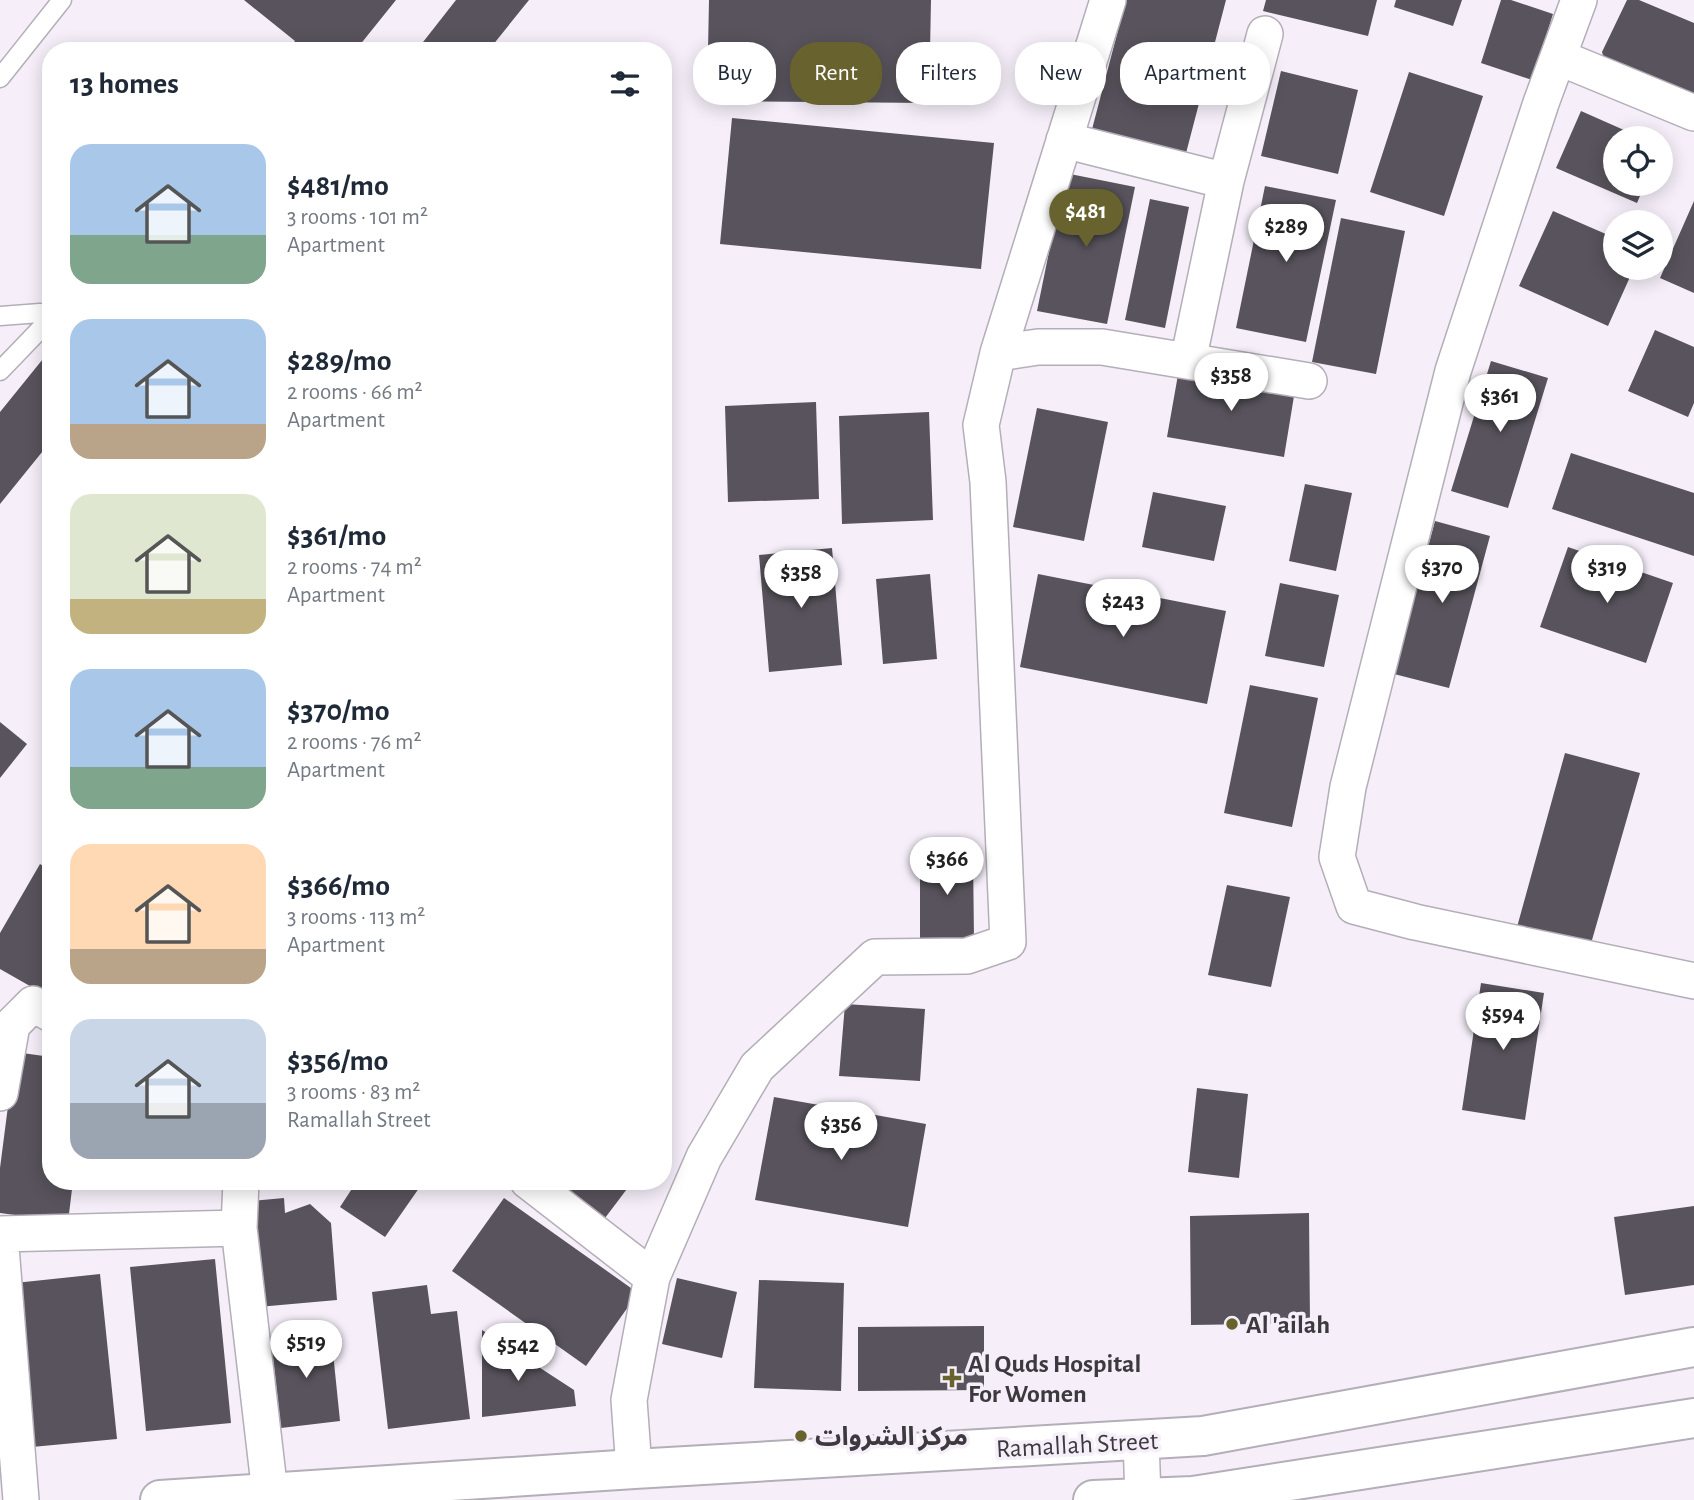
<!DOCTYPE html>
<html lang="en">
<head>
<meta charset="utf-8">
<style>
	:root { --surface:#fff; --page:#f6f6f7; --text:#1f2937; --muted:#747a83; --accent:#68622f }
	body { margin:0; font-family:"Alegreya Sans","Noto Sans Arabic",sans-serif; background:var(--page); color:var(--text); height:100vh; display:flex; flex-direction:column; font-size:26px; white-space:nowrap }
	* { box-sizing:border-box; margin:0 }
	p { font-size:23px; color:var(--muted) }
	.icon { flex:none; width:38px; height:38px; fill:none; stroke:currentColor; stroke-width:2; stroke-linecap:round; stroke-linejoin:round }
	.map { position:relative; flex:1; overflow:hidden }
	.sheet { position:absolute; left:42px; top:42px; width:630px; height:1148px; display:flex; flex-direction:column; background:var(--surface); border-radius:28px; box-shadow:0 4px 18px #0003 }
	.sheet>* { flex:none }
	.hud { position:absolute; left:693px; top:42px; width:665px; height:63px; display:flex; gap:14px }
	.buttons { position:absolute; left:1603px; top:126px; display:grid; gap:14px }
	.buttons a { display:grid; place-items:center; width:70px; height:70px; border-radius:50%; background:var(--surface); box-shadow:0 4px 18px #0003; font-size:35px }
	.price { position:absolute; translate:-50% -60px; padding:0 16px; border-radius:24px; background:#fff; color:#222; font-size:23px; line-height:46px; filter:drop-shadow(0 2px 4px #0008) }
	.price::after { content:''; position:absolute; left:50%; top:42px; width:21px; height:16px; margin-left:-10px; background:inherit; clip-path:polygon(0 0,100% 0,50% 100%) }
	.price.active { background:var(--accent); color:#fff }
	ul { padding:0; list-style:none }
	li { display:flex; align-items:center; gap:21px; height:175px; padding:0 28px }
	li span { display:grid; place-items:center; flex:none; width:196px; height:140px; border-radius:21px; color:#555 }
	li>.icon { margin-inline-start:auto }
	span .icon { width:84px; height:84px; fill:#fffc; stroke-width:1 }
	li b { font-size:30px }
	h2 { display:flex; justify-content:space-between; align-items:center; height:84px; padding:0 28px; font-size:30px }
	.chip { padding:0 24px; border-radius:28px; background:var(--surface); box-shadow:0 4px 18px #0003; font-size:24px; line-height:63px }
	.chip.active { background:var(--accent); color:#fff }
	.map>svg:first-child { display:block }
	.building { fill:#58535c }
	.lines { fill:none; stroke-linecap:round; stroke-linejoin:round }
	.service-casing { stroke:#b4aeb8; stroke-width:21 }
	.minor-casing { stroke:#b4aeb8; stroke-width:38 }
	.secondary-casing { stroke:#b4aeb8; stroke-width:42 }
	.service { stroke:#fff; stroke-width:18 }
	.minor { stroke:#fff; stroke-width:35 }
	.secondary { stroke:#fff; stroke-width:38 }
	.poi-dot { fill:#68622f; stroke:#f6effa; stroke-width:2.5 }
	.labels { text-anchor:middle; stroke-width:7; stroke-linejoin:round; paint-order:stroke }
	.poi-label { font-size:26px; font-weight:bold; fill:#3c3a3e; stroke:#f6effa; text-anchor:start }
	.street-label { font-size:26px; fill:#3c3a3e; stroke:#f6effa }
</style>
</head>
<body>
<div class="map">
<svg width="1694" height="1500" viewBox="0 0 1694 1500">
	<rect width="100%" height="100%" fill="#f6effa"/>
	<path class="building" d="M 244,0 L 396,0 L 355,51 L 287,51 L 295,41 Z
		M 456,0 L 529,0 L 488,51 L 416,51 Z
		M 709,0 L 931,0 L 929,103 L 707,101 Z
		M 1126,0 L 1226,0 L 1185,157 L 1091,133 Z
		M 1266,0 L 1377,0 L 1368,36 L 1263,11 Z
		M 1396,0 L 1462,0 L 1453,26 L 1394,7 Z
		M 1501,0 L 1511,0 L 1553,14 L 1532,80 L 1481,63 Z
		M 1627,0 L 1639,0 L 1694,23 L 1694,101 L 1606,65 L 1602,52 Z
		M 1281,71 L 1358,90 L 1338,174 L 1261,156 Z
		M 1409,72 L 1483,96 L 1444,216 L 1370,192 Z
		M 1581,111 L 1642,138 L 1615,138 L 1615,184 L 1645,184 L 1637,203 L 1556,168 Z
		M 732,118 L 994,143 L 981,269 L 720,244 Z
		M 1065,173 L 1135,187 L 1107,324 L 1037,311 Z
		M 1265,186 L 1336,200 L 1306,342 L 1236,328 Z
		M 1150,199 L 1189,207 L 1165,328 L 1125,320 Z
		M 1694,201 L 1694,293 L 1660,278 Z
		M 1553,211 L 1615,238 L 1615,268 L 1634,268 L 1608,326 L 1519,286 Z
		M 1341,218 L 1405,231 L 1376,374 L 1312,362 Z
		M 1655,330 L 1694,347 L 1694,403 L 1688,417 L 1628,391 Z
		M 51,349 L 51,441 L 0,504 L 0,412 Z
		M 1491,361 L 1548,378 L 1508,508 L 1451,491 Z
		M 1179,369 L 1295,390 L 1284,457 L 1167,437 Z
		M 816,402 L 819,499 L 728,502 L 725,406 Z
		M 1037,408 L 1108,422 L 1084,541 L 1013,527 Z
		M 929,412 L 933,520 L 842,524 L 839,416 Z
		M 1571,453 L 1694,493 L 1694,556 L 1552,509 Z
		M 1305,484 L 1352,493 L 1336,571 L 1289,561 Z
		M 1153,492 L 1226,506 L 1214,561 L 1142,547 Z
		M 1435,521 L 1490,536 L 1449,688 L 1394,674 Z
		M 1568,547 L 1673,583 L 1646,663 L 1540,627 Z
		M 832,548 L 842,665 L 769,672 L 759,555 Z
		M 930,574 L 937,659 L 883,664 L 876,579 Z
		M 1038,574 L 1226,611 L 1207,704 L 1020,667 Z
		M 1280,583 L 1339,595 L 1324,667 L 1265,656 Z
		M 1250,685 L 1318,698 L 1292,827 L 1224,813 Z
		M 0,722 L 27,744 L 0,778 Z
		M 1565,753 L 1640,773 L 1590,947 L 1517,927 Z
		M 973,854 L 974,940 L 920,940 L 920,855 Z
		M 40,864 L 51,871 L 51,998 L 0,969 L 0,933 Z
		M 1227,885 L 1290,897 L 1271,987 L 1208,975 Z
		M 1481,983 L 1544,993 L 1525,1120 L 1462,1110 Z
		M 845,1004 L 925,1009 L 920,1081 L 839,1076 Z
		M 15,1052 L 51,1057 L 51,1181 L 73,1181 L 68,1222 L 0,1213 L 0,1168 Z
		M 1197,1088 L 1248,1094 L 1239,1178 L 1188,1172 Z
		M 774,1097 L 926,1124 L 908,1227 L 755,1200 Z
		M 357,1181 L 424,1181 L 385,1237 L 340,1207 Z
		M 555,1181 L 633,1181 L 605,1218 Z
		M 284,1198 L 285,1213 L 310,1204 L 331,1223 L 337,1300 L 258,1307 L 250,1201 Z
		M 504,1198 L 638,1293 L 586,1366 L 452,1271 Z
		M 1694,1206 L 1694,1285 L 1625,1295 L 1614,1217 Z
		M 1309,1213 L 1310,1323 L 1191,1325 L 1190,1216 Z
		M 215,1259 L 231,1423 L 146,1431 L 130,1267 Z
		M 100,1274 L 117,1439 L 32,1447 L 15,1283 Z
		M 677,1278 L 737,1292 L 722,1358 L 662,1344 Z
		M 759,1280 L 844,1283 L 841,1391 L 754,1388 Z
		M 427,1285 L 431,1314 L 457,1311 L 470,1419 L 388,1429 L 372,1292 Z
		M 984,1326 L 984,1390 L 858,1391 L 858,1327 Z
		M 482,1330 L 574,1390 L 576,1406 L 482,1417 Z
		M 331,1333 L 340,1421 L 281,1428 L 271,1340 Z"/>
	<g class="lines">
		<g class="service-casing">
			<path id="service" d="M 0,78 L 62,0
				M 0,316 L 40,313 L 51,320
				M 0,371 L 51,318"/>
		</g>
		<g class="minor-casing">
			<path id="minor" d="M 1579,0 L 1541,103 L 1453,371 L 1348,787 L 1337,857 L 1354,906 L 1415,922 L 1694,981
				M 1558,57 L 1694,113
				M 1064,140 L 1226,181
				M 998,353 L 1038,347 L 1102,347 L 1309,381
				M 1188,361 L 1226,181 L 1265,34
				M 0,1093 L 12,1025 L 33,1004 L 51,1014
				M 241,1181 L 239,1228 L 270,1493
				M 528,1181 L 652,1277
				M 0,1234 L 21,1500
				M 0,1234 L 239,1228
				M 1141,1440 L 1143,1498
				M 634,1469 L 629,1400 L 652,1277 L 704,1157 L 757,1067 L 875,957 L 967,956 L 1008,942 L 988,482 L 981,425 L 998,353 L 1108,0"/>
		</g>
		<g class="secondary-casing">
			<path id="secondary" d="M 160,1500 L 634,1469 L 1203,1436 L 1694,1347
				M 1093,1500 L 1193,1496 L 1694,1418"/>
		</g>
		<use href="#service" class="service"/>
		<use href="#minor" class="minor"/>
		<use href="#secondary" class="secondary"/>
	</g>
	<g class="poi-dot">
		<circle cx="1232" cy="1324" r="7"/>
		<path d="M948.5 1367.5h7v7h7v7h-7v7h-7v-7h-7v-7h7z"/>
		<circle cx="801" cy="1436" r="7"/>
	</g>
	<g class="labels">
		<g class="poi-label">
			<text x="1246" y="1333">Al 'ailah</text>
			<text x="968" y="1372">Al Quds Hospital<tspan x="968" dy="30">For Women</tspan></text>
			<text x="815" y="1445">مركز الشروات</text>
		</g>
		<g class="street-label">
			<text transform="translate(1077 1444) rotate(-3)" y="9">Ramallah Street</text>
		</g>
	</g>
</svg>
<div class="buttons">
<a><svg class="icon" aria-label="locate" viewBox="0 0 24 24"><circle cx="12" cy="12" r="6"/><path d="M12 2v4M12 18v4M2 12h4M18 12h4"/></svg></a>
<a><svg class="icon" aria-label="layers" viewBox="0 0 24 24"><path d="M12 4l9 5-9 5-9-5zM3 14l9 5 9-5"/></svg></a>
</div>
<b class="price active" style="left:1086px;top:249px">$481</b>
<b class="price" style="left:1286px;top:264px">$289</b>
<b class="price" style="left:1231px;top:413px">$358</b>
<b class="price" style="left:1500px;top:434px">$361</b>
<b class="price" style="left:1442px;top:605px">$370</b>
<b class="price" style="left:1607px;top:605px">$319</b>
<b class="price" style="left:801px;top:610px">$358</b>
<b class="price" style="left:1123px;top:639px">$243</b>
<b class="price" style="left:947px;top:897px">$366</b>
<b class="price" style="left:1503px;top:1052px">$594</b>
<b class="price" style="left:841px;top:1162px">$356</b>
<b class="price" style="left:306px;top:1380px">$519</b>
<b class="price" style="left:518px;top:1383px">$542</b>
<div class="hud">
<a class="chip">Buy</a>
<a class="chip active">Rent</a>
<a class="chip">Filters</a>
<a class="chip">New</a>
<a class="chip">Apartment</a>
</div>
<section class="sheet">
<h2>13 homes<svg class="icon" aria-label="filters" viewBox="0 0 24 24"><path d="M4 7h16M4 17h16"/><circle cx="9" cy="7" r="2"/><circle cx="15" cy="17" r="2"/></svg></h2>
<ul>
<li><span style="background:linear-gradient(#a9c7e8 65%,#7fa58c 0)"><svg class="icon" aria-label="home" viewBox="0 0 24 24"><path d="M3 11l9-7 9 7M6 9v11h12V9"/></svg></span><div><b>$481/mo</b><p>3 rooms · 101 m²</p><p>Apartment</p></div></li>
<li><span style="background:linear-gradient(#a9c7e8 75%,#b9a48a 0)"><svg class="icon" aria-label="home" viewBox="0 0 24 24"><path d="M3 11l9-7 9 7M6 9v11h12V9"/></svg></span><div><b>$289/mo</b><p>2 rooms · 66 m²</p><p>Apartment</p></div></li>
<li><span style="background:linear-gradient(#dfe7d0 75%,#c2b280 0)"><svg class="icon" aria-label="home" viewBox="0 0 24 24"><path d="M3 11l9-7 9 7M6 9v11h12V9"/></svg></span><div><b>$361/mo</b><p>2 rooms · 74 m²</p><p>Apartment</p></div></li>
<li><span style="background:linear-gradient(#a9c7e8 70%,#7fa58c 0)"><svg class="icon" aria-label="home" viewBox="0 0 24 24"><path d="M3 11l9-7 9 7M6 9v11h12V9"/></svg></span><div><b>$370/mo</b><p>2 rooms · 76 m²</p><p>Apartment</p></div></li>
<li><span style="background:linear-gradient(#ffd9b3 75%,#b9a48a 0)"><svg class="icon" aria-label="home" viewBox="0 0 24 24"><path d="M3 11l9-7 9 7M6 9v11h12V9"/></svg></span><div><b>$366/mo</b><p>3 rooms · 113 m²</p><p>Apartment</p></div></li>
<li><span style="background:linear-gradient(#c9d6e8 60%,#9aa5b1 0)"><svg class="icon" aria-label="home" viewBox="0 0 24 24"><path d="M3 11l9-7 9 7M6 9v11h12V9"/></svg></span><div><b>$356/mo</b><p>3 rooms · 83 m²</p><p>Ramallah Street</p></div></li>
</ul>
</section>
</div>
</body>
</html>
